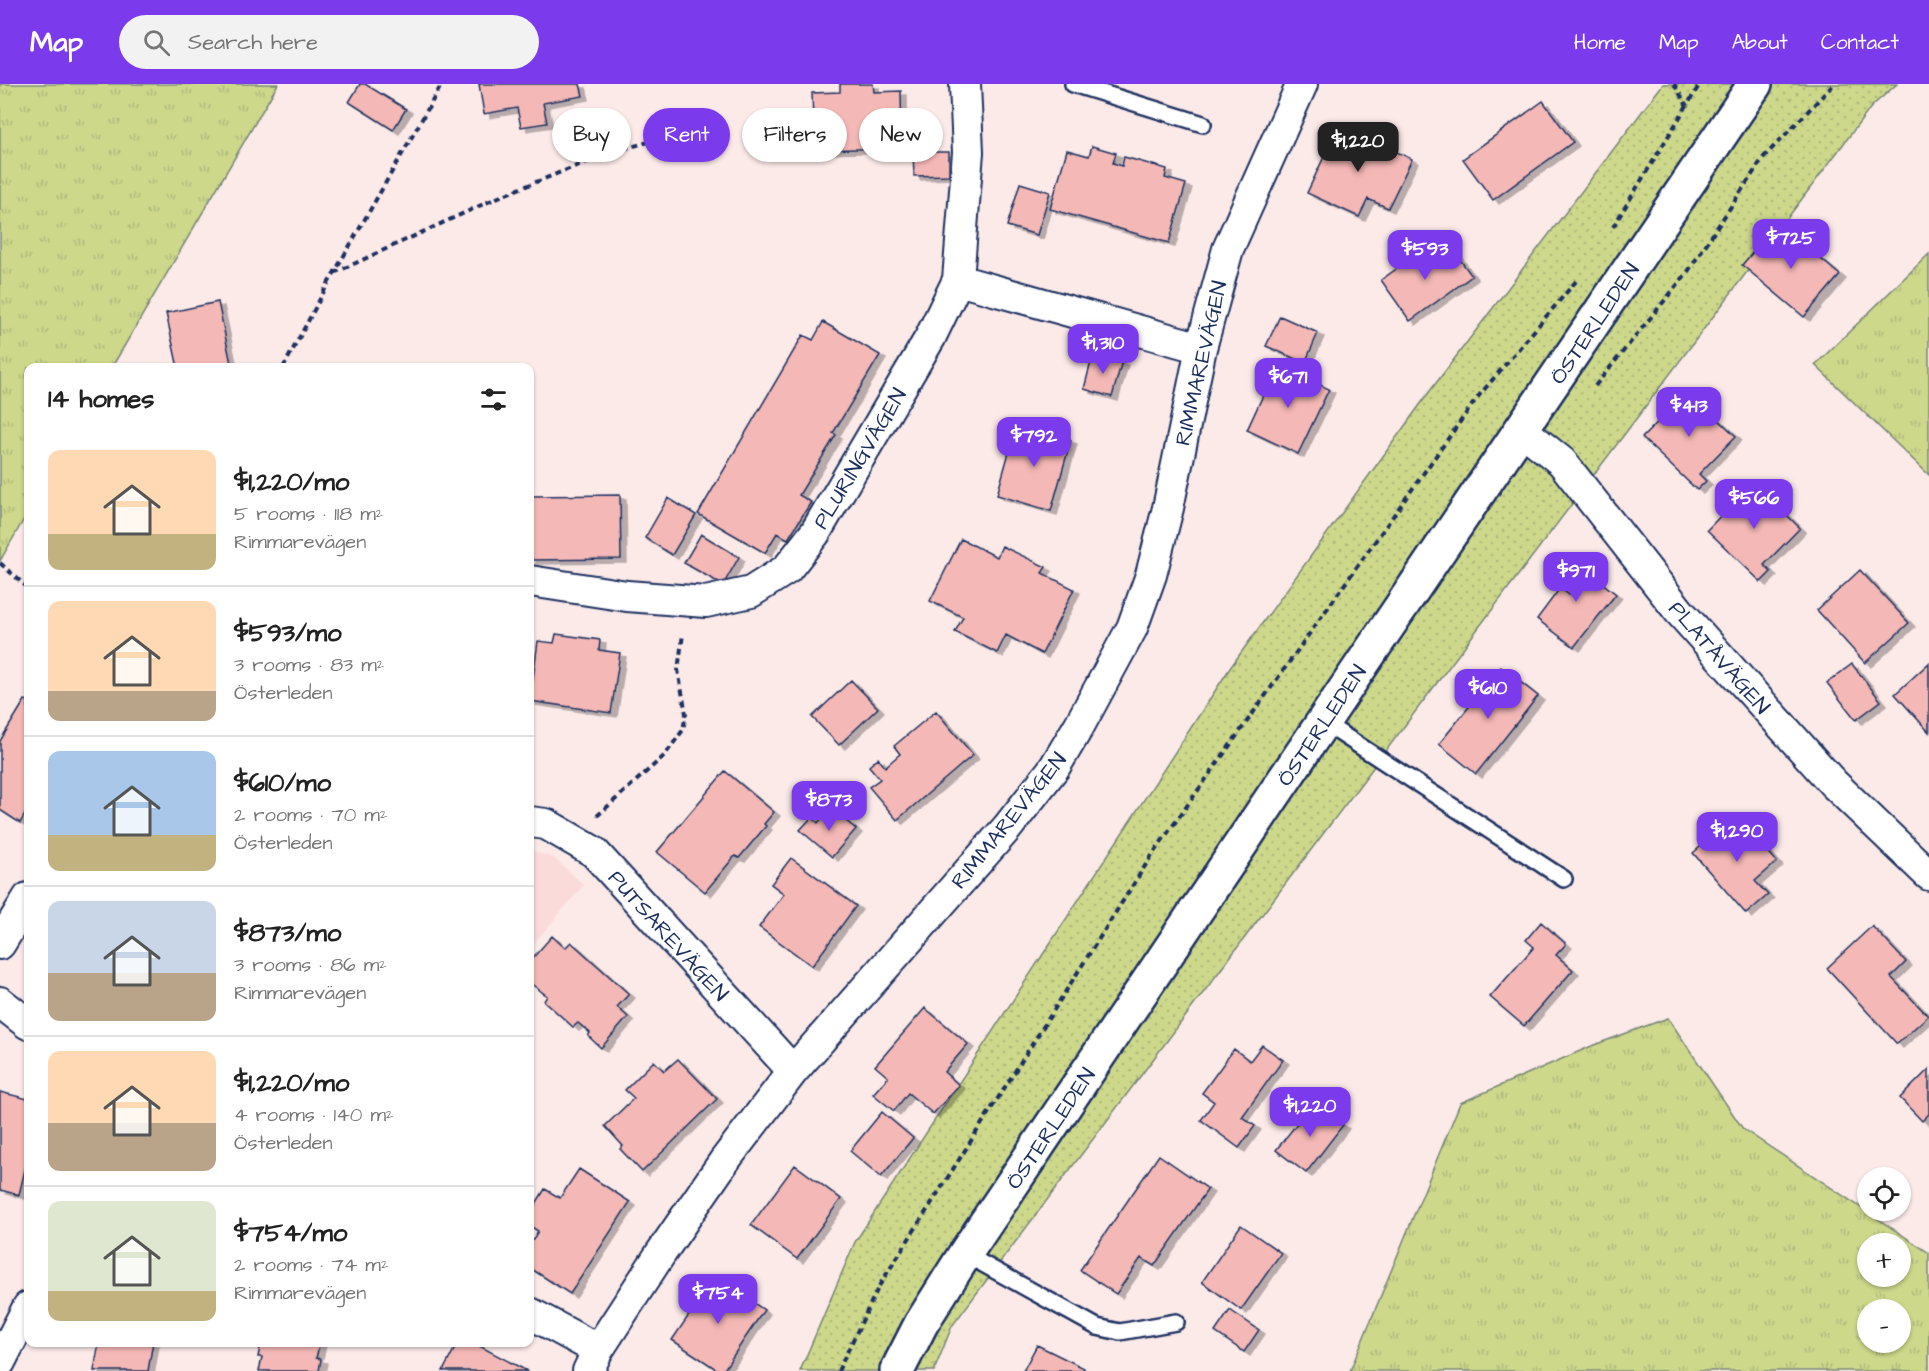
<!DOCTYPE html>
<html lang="en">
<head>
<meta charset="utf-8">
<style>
	:root { --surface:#fff; --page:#f2f2f2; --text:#222; --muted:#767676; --line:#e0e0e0; --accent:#7c3aed }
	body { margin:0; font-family:"Architects Daughter",sans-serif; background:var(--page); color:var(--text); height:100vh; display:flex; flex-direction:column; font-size:22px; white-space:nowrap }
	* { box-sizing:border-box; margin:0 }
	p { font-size:20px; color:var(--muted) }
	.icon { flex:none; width:33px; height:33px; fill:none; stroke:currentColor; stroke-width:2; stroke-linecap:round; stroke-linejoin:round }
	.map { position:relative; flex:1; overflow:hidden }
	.side { position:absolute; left:24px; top:279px; width:510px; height:984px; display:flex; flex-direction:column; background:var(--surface); border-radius:12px; box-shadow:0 2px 4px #0004 }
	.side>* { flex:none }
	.guide { position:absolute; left:552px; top:24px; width:570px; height:54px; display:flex; gap:12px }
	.controls { position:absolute; left:1857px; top:1083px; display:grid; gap:12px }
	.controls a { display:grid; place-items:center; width:54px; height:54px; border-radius:50%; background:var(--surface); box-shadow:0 2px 4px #0004; font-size:30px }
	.price { position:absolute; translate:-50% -51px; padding:0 14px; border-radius:12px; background:var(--accent); color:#fff; font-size:20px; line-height:39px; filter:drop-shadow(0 2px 3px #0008) }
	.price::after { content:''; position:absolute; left:50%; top:36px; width:18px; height:14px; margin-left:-9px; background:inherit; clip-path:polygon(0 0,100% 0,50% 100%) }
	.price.selected { background:#222; color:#fff }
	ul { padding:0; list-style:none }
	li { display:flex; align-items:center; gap:18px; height:150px; padding:0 24px }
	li+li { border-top:2px solid var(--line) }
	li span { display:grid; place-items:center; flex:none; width:168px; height:120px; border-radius:12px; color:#555 }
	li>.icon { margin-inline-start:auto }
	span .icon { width:72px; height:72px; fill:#fffc; stroke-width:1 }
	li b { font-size:26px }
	h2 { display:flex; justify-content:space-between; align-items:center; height:72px; padding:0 24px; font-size:26px }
	.tag { padding:0 21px; border-radius:27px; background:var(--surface); box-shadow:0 2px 4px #0004; font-size:21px; line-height:54px }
	.tag.selected { background:var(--accent); color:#fff }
	header { display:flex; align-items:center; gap:36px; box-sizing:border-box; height:84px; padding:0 30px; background:var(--accent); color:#fff }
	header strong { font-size:28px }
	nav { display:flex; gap:33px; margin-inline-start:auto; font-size:21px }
	.search { width:420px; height:54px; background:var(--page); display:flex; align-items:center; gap:15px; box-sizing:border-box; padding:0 21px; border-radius:33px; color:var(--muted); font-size:22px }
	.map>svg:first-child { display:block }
	.built { fill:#fadbda }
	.grass { fill:url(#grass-dots); stroke:#748474; stroke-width:1.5 }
	.park { fill:url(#park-tufts); stroke:#748474; stroke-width:1.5; fill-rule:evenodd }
	.building { fill:#f4b8b6; stroke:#1b2f5e; stroke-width:1.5; filter:url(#shadow) }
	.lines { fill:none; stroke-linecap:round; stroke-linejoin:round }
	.service-casing { stroke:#1b2f5e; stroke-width:20 }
	.minor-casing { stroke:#1b2f5e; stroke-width:34 }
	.tertiary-casing { stroke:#1b2f5e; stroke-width:38 }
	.path { stroke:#1b2f5e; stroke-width:4; stroke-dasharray:6 4.5; stroke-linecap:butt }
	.service { stroke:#fff; stroke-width:15 }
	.minor { stroke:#fff; stroke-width:30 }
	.tertiary { stroke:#fff; stroke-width:33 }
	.labels { text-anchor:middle; stroke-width:4.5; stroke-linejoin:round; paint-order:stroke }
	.street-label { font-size:22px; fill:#1b2f5e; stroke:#fff }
</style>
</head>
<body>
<header>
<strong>Map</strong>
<div class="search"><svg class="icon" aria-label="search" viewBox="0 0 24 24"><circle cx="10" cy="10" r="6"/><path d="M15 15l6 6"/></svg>Search here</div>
<nav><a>Home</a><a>Map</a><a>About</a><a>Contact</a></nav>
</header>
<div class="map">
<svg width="1929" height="1287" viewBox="0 0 1929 1287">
	<defs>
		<pattern id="grass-dots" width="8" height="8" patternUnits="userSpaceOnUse" patternTransform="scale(1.5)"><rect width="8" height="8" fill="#cdd88b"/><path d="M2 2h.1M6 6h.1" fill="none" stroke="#afba7a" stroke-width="1.8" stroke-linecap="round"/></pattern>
		<pattern id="park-tufts" width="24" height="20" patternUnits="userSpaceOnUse" patternTransform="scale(1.5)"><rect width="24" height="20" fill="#cdd88b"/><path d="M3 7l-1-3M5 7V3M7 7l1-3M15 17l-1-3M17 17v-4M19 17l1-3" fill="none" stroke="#afba7a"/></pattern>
		<filter id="shadow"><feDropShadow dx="6" dy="4" stdDeviation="0" flood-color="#0004"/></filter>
	</defs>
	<rect width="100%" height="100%" fill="#fceae9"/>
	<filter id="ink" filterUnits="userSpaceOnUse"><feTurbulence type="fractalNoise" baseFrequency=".0167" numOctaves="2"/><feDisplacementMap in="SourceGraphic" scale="12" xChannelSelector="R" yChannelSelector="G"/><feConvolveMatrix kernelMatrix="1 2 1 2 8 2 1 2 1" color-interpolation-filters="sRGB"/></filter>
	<g filter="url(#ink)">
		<path class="built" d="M 530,766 L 554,774 L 584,801 L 530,864 Z"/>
		<path class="grass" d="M 1663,0 L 1897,0 L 1872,22 L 952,1242 L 934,1287 L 800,1287 L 855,1158 L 1230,584 L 1430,307 Z"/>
		<path class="park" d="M 0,0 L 278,0 L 112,283 L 28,284 L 28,428 L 0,477 Z
			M 1929,170 L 1929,391 L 1815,281 Z
			M 1668,934 L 1743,1045 L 1929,1169 L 1929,1287 L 1350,1287 L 1460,1019 L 1594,961 ZM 1868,1160 L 1900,1160 L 1900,1192 L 1868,1192 ZM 1868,1226 L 1900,1226 L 1900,1258 L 1868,1258 Z"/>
		<path class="building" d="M 360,0 L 365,0 L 406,25 L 393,46 L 349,18 Z
			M 479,0 L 580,0 L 583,12 L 543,19 L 547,39 L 521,43 L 517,24 L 484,30 Z
			M 840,0 L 873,0 L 874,8 L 901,7 L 902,64 L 814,66 L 812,9 L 840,8 Z
			M 1543,17 L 1573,58 L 1493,116 L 1463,75 Z
			M 1339,41 L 1412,75 L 1388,124 L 1368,115 L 1359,133 L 1307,109 Z
			M 1092,62 L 1116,69 L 1113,79 L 1122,82 L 1124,73 L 1167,85 L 1165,94 L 1186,100 L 1169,159 L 1050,125 L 1067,66 L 1089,72 Z
			M 913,68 L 949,68 L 949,91 L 914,92 Z
			M 1020,99 L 1050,108 L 1037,151 L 1007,142 Z
			M 1778,139 L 1840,191 L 1804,233 L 1742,181 Z
			M 1430,161 L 1440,175 L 1453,166 L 1472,192 L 1410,237 L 1381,196 Z
			M 218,218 L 232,284 L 178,284 L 166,229 Z
			M 1280,232 L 1318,249 L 1305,279 L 1266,262 Z
			M 823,238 L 880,271 L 833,349 L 836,351 L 799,411 L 811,418 L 788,455 L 777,449 L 765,469 L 698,430 L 803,251 L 813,256 Z
			M 1093,270 L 1122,277 L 1112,313 L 1084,305 Z
			M 1277,281 L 1329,305 L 1298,370 L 1247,346 Z
			M 1688,307 L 1736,352 L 1699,390 L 1706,397 L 1697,406 L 1642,354 Z
			M 1017,340 L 1071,356 L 1051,427 L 997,411 Z
			M 1753,398 L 1800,444 L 1764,481 L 1771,488 L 1761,498 L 1707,446 Z
			M 620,411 L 621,475 L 530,476 L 530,412 Z
			M 668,414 L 696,431 L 672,471 L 645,454 Z
			M 701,450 L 739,473 L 723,501 L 684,479 Z
			M 961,455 L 997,473 L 1002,462 L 1046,483 L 1042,489 L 1074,505 L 1042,570 L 1006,551 L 997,569 L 955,548 L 963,533 L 930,517 Z
			M 1568,472 L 1616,510 L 1574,563 L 1537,535 L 1560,504 L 1569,511 L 1573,506 L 1554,491 Z
			M 1860,486 L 1909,539 L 1865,579 L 1817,526 Z
			M 556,550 L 600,556 L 599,566 L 620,569 L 611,629 L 530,617 L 538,557 L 554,559 Z
			M 1929,579 L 1929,648 L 1895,610 Z
			M 1852,580 L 1881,617 L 1856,636 L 1827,599 Z
			M 1501,583 L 1538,612 L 1476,690 L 1439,660 Z
			M 851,596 L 878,624 L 839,661 L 812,633 Z
			M 25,616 L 28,617 L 28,725 L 20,739 L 0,726 L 0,657 Z
			M 936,627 L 973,671 L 897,736 L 869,703 L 880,695 L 869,682 L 878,674 L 885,683 L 900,670 L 894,662 Z
			M 725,687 L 774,728 L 764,740 L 766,742 L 739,774 L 735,772 L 705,808 L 657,768 Z
			M 830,724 L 856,745 L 832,773 L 800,746 L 812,733 L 818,739 Z
			M 1737,731 L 1777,778 L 1755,797 L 1768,811 L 1746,830 L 1693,769 Z
			M 791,774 L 856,822 L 812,882 L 759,843 L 784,810 L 771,800 Z
			M 1541,838 L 1566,860 L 1556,871 L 1573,886 L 1524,942 L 1490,913 L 1534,863 L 1526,856 Z
			M 1872,842 L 1906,878 L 1891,893 L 1928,932 L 1897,960 L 1827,884 Z
			M 552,852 L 565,864 L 571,858 L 629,910 L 617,923 L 628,933 L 601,964 L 588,952 L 590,949 L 578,939 L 573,943 L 544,917 L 547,912 L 530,899 L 530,877 Z
			M 925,924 L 968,960 L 944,988 L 959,1001 L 933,1030 L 908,1009 L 894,1027 L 873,1010 L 888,993 L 875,982 Z
			M 1262,961 L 1283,976 L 1242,1033 L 1255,1042 L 1239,1064 L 1201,1036 L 1214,1018 L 1202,1009 L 1234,965 L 1250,977 Z
			M 678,975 L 717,1015 L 642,1088 L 620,1065 L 623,1062 L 605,1042 L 634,1014 L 625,1006 L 654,977 L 664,987 Z
			M 1929,985 L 1929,1030 L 1922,1037 L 1900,1014 Z
			M 0,1008 L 28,1015 L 28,1073 L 19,1111 L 0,1106 Z
			M 1314,1018 L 1343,1041 L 1306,1089 L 1276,1066 Z
			M 882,1028 L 913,1054 L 881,1093 L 850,1067 Z
			M 1159,1071 L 1208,1105 L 1154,1182 L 1141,1174 L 1116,1210 L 1080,1186 Z
			M 795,1081 L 841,1115 L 797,1175 L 751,1141 Z
			M 579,1085 L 630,1118 L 570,1210 L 530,1184 L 530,1160 L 538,1147 L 530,1142 L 530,1129 L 545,1105 L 560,1114 Z
			M 1241,1141 L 1281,1169 L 1241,1226 L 1202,1198 Z
			M 715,1193 L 764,1226 L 723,1287 L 719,1287 L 672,1256 Z
			M 1230,1226 L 1259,1246 L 1244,1268 L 1215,1248 Z
			M 99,1258 L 153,1258 L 148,1287 L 94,1287 Z
			M 261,1258 L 320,1258 L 316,1274 L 321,1275 L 319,1287 L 259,1287 L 262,1273 L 258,1273 Z
			M 458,1258 L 472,1258 L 527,1287 L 443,1287 Z
			M 1037,1261 L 1084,1284 L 1082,1287 L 1023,1287 Z"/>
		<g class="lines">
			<g class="service-casing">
				<path id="service" d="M 1073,0 L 1203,40
					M 1323,638 L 1564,795
					M 965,1170 L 1097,1243 L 1120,1248 L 1176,1238"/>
			</g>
			<g class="minor-casing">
				<path id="minor" d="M 958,196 L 1201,264
					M 1522,346 L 1562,378 L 1679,527 L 1833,699 L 1929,791
					M 530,497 L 627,512 L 706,518 L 751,508 L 787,485 L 815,449 L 930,254 L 958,196 L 968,68 L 965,0
					M 530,738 L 546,740 L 594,768 L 793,987
					M 0,860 L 28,814
					M 0,918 L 28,940
					M 530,1229 L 598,1266
					M 0,1278 L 28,1223
					M 588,1287 L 598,1266 L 661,1169 L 725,1076 L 793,987 L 1007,744 L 1054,684 L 1079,642 L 1132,544 L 1151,491 L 1168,424 L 1201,264 L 1228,165 L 1302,0"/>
			</g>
			<g class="tertiary-casing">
				<path id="tertiary" d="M 897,1287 L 921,1240 L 965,1170 L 1323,638 L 1755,0"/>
			</g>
			<path class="path" d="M 1674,0 L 1687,22
				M 1613,143 L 1700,0
				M 334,189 L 501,112 L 609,69 L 677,50
				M 283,284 L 329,198 L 442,0
				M 1595,302 L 1687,189 L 1763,74 L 1834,0
				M 0,479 L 28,504
				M 597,732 L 665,671 L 683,646 L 686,630 L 678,586 L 683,550
				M 838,1287 L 879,1202 L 1152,771 L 1477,314 L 1577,196"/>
			<use href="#service" class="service"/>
			<use href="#minor" class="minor"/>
			<use href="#tertiary" class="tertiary"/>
		</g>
	</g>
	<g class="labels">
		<g class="street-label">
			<text transform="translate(1594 239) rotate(-56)" y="8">ÖSTERLEDEN</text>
			<text transform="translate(1200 279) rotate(-77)" y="8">RIMMAREVÄGEN</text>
			<text transform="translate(859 374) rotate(-59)" y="8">PLURINGVÄGEN</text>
			<text transform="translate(1720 573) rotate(49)" y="8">PLATÅVÄGEN</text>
			<text transform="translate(1321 641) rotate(-56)" y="8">ÖSTERLEDEN</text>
			<text transform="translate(1008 736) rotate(-51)" y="8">RIMMAREVÄGEN</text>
			<text transform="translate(669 851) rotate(48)" y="8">PUTSAREVÄGEN</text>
			<text transform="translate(1050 1044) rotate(-56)" y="8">ÖSTERLEDEN</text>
		</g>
	</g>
</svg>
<div class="controls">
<a><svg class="icon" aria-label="locate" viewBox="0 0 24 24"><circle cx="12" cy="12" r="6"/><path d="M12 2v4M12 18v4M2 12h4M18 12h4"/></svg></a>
<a>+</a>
<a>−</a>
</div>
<b class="price selected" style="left:1358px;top:89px">$1,220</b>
<b class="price" style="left:1791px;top:186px">$725</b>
<b class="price" style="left:1425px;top:197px">$593</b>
<b class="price" style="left:1103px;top:291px">$1,310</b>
<b class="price" style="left:1288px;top:325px">$671</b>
<b class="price" style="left:1689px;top:354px">$413</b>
<b class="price" style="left:1034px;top:384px">$792</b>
<b class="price" style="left:1754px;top:446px">$566</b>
<b class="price" style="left:1576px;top:519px">$971</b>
<b class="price" style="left:1488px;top:636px">$610</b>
<b class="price" style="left:829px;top:748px">$873</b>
<b class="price" style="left:1737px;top:779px">$1,290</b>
<b class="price" style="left:1310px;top:1054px">$1,220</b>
<b class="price" style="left:718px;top:1241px">$754</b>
<div class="guide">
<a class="tag">Buy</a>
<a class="tag selected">Rent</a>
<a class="tag">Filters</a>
<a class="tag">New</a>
</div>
<section class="side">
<h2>14 homes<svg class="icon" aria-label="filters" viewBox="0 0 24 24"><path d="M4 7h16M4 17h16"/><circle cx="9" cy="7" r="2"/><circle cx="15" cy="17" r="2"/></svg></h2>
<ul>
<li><span style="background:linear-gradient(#ffd9b3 70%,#c2b280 0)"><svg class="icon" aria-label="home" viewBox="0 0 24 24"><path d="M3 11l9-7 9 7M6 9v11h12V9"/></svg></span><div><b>$1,220/mo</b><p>5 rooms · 118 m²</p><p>Rimmarevägen</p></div></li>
<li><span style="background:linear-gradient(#ffd9b3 75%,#b9a48a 0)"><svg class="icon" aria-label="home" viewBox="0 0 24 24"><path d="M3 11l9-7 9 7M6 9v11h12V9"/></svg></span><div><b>$593/mo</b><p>3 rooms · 83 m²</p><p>Österleden</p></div></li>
<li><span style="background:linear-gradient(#a9c7e8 70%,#c2b280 0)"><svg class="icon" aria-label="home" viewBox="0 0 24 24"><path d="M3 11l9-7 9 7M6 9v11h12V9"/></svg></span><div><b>$610/mo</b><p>2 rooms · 70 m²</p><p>Österleden</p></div></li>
<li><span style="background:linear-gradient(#c9d6e8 60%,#b9a48a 0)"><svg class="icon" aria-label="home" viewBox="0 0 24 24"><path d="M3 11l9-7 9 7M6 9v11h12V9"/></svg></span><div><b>$873/mo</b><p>3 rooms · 86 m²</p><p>Rimmarevägen</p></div></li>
<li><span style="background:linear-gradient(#ffd9b3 60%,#b9a48a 0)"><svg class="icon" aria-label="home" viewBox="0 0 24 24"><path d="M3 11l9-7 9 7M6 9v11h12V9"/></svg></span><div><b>$1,220/mo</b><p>4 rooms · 140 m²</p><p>Österleden</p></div></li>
<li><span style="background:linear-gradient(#dfe7d0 75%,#c2b280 0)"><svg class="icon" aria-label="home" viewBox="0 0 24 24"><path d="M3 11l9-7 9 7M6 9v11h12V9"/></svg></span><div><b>$754/mo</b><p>2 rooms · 74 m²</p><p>Rimmarevägen</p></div></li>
</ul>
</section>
</div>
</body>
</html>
